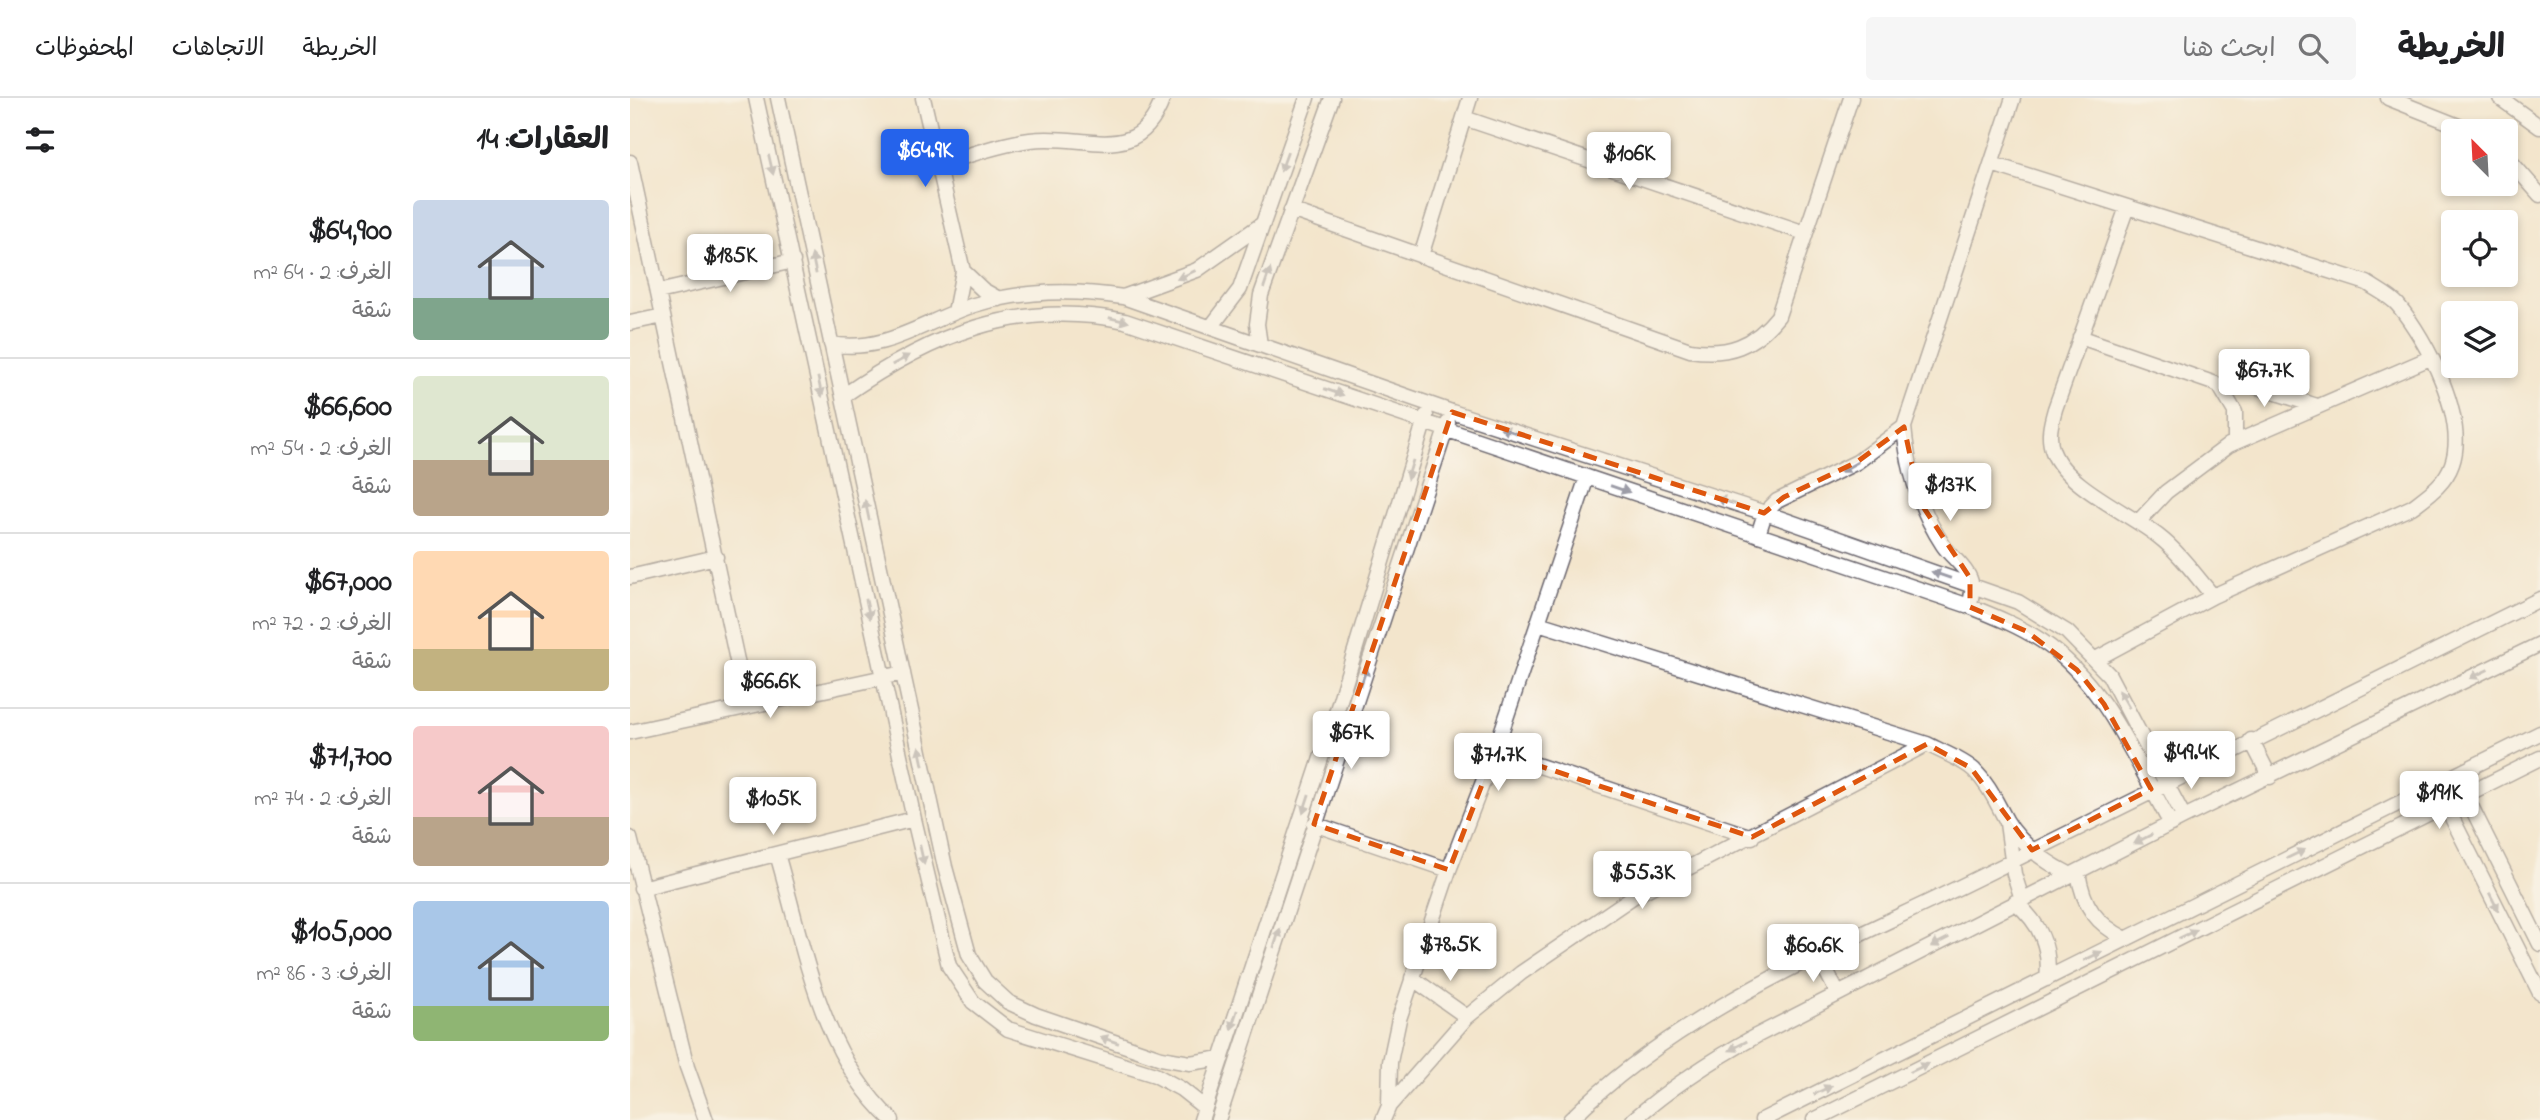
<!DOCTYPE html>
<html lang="ar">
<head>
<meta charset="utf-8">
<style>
	:root { --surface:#fff; --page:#f6f6f6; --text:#202124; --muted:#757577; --line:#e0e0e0; --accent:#2563eb }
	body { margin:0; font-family:"Indie Flower","Playpen Sans Arabic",sans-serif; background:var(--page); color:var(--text); direction:rtl; height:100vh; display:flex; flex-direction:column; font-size:26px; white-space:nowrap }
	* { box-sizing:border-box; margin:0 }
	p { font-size:23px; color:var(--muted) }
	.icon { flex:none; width:38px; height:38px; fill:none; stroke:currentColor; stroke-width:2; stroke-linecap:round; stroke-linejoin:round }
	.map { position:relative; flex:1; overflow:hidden; direction:ltr }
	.side { display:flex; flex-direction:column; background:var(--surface); width:630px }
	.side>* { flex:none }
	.needle { width:46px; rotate:336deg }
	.tools { position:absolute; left:1811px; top:21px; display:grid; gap:14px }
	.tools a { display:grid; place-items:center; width:77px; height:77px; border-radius:7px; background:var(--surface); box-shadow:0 4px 10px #0003; font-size:35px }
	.price { position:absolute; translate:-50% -60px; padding:0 16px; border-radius:7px; background:#fff; color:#222; font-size:23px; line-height:46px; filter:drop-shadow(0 2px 4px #0008) }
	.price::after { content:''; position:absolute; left:50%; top:42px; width:21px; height:16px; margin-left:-10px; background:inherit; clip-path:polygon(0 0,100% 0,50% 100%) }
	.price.selected { background:var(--accent); color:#fff }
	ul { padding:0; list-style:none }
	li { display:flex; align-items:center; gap:21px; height:175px; padding:0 21px }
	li+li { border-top:2px solid var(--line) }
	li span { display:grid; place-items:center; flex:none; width:196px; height:140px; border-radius:7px; color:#555 }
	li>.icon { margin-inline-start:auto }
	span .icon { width:84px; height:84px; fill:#fffc; stroke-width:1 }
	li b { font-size:30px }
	h2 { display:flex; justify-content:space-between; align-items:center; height:84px; padding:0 21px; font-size:30px }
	header { display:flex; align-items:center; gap:42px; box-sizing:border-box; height:98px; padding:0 35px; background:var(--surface); border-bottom:2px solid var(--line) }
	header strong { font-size:33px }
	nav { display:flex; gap:38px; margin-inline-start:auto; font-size:24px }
	.search { width:490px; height:63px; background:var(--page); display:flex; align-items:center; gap:18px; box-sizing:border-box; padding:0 24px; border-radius:7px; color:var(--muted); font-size:26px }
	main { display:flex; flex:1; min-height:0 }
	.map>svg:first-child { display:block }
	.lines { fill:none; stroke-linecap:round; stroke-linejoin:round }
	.street-casing { stroke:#6b666e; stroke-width:17 }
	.street { stroke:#fff; stroke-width:14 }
	.oneway { fill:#9c9ca7 }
	.marked { fill:none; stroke:#de560e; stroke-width:5; stroke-dasharray:14 9; stroke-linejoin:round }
</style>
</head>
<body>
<header>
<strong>الخريطة</strong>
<div class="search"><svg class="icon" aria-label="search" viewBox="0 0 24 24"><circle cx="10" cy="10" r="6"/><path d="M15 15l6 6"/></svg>ابحث هنا</div>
<nav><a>الخريطة</a><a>الاتجاهات</a><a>المحفوظات</a></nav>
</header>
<main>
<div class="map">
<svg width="1910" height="1022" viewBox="0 0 1910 1022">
	<rect width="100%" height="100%" fill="#fff"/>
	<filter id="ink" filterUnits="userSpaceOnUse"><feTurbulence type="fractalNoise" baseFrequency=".0143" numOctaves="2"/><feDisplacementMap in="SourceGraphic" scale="14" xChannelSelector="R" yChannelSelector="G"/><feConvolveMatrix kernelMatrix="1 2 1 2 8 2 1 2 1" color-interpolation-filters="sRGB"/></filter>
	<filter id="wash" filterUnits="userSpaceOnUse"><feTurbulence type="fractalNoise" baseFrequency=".00686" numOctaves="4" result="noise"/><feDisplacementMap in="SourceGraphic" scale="28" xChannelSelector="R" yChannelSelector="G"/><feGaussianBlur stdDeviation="1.57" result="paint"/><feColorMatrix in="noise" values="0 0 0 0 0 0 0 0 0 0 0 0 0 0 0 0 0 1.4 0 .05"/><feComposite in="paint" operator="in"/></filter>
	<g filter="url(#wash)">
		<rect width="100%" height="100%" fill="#f3e5cc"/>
	</g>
	<g filter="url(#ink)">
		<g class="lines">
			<g class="street-casing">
				<path id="street" d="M 126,0 L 284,721 L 319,868 L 343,904 L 378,931 L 525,977 L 551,991 L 575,1010
					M 148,0 L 315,769 L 339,857 L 355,883 L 378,904 L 406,917 L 531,960 L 560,965 L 592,960
					M 293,0 L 333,173 L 325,214
					M 1758,0 L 1841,33
					M 1870,0 L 1910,29
					M 834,20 L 1175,135
					M 1876,58 L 1910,97
					M 0,64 L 117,609
					M 1362,66 L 1737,185 C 1747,192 1760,198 1768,207 C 1797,242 1838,321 1822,366 C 1815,386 1798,397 1782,409 L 1583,498 L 1466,561
					M 307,67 C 337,58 369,46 400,42 C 455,34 508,71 533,0
					M 1497,109 L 1425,311 C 1421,325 1417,339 1423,354 C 1436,388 1499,415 1528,438 C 1549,454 1566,478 1583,498
					M 661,112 L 1060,252 C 1098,258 1124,248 1148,218 L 1221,0
					M 791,158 L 840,0
					M 333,173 L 353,192 L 369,201
					M 28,194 L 163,163
					M 493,199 L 567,172 L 631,127
					M 0,225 L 33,218
					M 581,229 L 610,191 L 677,0
					M 1450,239 L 1589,287 L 1605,314 L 1605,344
					M 201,246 C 254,256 295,223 344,207 C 393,192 442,191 493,199 L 822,314 L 1135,415 L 1388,504 L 1437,534 L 1479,577 L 1554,719
					M 630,247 L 627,226 L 631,197 L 702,0
					M 1589,287 L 1609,283 L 1687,308
					M 213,298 C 301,237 386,201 495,223 L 1339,508 C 1364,518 1389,528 1412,543 C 1475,585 1505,662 1541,726
					M 1509,423 L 1536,394 L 1599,347 L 1800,260
					M 1128,437 L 1135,415 L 1147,403 L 1227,364 L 1274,329
					M 0,479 L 86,459
					M 1339,508 C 1342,499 1344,490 1340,481 C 1335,468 1321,459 1313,447 C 1289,411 1278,372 1274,329 L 1383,0
					M 908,525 L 1297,646 C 1312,654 1332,661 1344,672 C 1359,687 1366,704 1376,722 C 1391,747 1415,764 1441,777
					M 0,634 L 273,575
					M 1621,642 L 1640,679
					M 865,653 L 1122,739
					M 1836,698 L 1910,846
					M 1816,708 L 1910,895
					M 1377,725 L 1384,776 L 1392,801
					M 684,726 L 819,772
					M 0,740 L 57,969 L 76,1022
					M 147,756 C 174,847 189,955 262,1022
					M 1448,774 C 1453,808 1466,826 1496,841
					M 11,790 L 284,721
					M 1385,804 C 1410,825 1421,849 1417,881
					M 1189,859 L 1208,896
					M 782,880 L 837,919
					M 759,1008 L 760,964 L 769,921 L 819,772 L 865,653 L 957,379
					M 571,1022 L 707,612 L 796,318
					M 588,1022 L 818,325
					M 753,1022 L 759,1008 L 837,919 L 891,875 L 1004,798 L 1297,646
					M 940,1022 C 1052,909 1207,850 1348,780 C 1535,687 1722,593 1910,501
					M 1003,1022 C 1041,989 1082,962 1126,938 L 1554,719 L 1910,546
					M 1132,1022 L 1910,635
					M 1184,1022 L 1910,660"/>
			</g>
			<use href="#street" class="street"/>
		</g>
		<defs><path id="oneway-solid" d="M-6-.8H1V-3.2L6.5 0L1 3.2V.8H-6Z" transform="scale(1.75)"/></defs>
		<g class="oneway">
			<use href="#oneway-solid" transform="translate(654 64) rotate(110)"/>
			<use href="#oneway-solid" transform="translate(141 67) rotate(77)"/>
			<use href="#oneway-solid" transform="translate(184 166) rotate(-102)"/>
			<use href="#oneway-solid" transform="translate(556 177) rotate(155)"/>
			<use href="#oneway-solid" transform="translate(637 180) rotate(-71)"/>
			<use href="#oneway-solid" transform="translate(489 222) rotate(13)"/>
			<use href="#oneway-solid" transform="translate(271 262) rotate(-28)"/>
			<use href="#oneway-solid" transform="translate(190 289) rotate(78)"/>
			<use href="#oneway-solid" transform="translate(704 294) rotate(19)"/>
			<use href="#oneway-solid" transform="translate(880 333) rotate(-162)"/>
			<use href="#oneway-solid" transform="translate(1219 369) rotate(150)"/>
			<use href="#oneway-solid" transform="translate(780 372) rotate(107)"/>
			<use href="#oneway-solid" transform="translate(990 391) rotate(19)"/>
			<use href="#oneway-solid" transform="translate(1096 403) rotate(-162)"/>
			<use href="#oneway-solid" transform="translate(237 412) rotate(-102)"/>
			<use href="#oneway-solid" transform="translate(1311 477) rotate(-161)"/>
			<use href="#oneway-solid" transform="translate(238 511) rotate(78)"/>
			<use href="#oneway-solid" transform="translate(1849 576) rotate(154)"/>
			<use href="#oneway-solid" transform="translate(734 578) rotate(-71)"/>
			<use href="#oneway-solid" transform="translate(1494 601) rotate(-120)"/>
			<use href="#oneway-solid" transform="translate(291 658) rotate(-102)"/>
			<use href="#oneway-solid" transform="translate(676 706) rotate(108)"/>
			<use href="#oneway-solid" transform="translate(1513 741) rotate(153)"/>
			<use href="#oneway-solid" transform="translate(1666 756) rotate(-26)"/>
			<use href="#oneway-solid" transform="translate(292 757) rotate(77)"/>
			<use href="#oneway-solid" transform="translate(1864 804) rotate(63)"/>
			<use href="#oneway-solid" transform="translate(1558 836) rotate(-26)"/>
			<use href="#oneway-solid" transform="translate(647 840) rotate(-72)"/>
			<use href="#oneway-solid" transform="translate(1310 844) rotate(153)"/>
			<use href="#oneway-solid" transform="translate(1463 858) rotate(-26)"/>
			<use href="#oneway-solid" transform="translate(604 922) rotate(108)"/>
			<use href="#oneway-solid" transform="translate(479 942) rotate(-161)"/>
			<use href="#oneway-solid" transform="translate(1108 948) rotate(152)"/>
			<use href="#oneway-solid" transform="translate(1289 970) rotate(-26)"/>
			<use href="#oneway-solid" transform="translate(1193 992) rotate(-26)"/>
		</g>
	</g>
	<path d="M0 0H1910V1022H0ZM 822,314 L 1134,415 L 1154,399 L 1227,364 L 1274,329 L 1290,404 L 1340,480 L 1340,509 L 1396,533 L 1447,572 L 1474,606 L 1521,691 L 1402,752 L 1341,670 L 1297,646 L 1122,739 L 865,653 L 819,772 L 684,726 Z" fill="#f3e5cc" fill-opacity=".55" fill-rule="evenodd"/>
	<path class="marked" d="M 822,314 L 1134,415 L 1154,399 L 1227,364 L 1274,329 L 1290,404 L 1340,480 L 1340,509 L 1396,533 L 1447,572 L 1474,606 L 1521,691 L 1402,752 L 1341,670 L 1297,646 L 1122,739 L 865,653 L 819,772 L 684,726 Z"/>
</svg>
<div class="tools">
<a><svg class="needle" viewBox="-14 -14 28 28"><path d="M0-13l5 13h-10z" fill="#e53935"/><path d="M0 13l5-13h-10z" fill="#757577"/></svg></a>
<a><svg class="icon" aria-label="locate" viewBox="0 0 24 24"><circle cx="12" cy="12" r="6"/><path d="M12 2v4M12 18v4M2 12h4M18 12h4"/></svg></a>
<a><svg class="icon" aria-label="layers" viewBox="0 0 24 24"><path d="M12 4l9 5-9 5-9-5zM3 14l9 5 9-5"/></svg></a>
</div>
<b class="price selected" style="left:295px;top:91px">$64.9K</b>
<b class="price" style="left:999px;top:94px">$106K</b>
<b class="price" style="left:100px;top:196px">$185K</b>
<b class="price" style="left:1634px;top:311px">$67.7K</b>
<b class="price" style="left:1320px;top:425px">$137K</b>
<b class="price" style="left:140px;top:622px">$66.6K</b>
<b class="price" style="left:721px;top:673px">$67K</b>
<b class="price" style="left:1561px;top:693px">$49.4K</b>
<b class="price" style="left:868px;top:695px">$71.7K</b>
<b class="price" style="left:1809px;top:733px">$191K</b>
<b class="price" style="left:143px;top:739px">$105K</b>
<b class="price" style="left:1012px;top:813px">$55.3K</b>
<b class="price" style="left:820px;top:885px">$78.5K</b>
<b class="price" style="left:1183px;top:886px">$60.6K</b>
</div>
<section class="side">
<h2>العقارات: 14<svg class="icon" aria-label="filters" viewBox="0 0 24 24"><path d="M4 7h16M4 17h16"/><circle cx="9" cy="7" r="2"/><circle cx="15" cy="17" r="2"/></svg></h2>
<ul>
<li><span style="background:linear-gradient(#c9d6e8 70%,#7fa58c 0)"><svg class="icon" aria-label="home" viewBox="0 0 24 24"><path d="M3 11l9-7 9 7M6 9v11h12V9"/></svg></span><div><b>$64,900</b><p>الغرف: 2 · 64 m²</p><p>شقة</p></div></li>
<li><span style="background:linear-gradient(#dfe7d0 60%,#b9a48a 0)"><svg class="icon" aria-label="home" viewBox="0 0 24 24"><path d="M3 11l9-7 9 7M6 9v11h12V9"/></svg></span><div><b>$66,600</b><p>الغرف: 2 · 54 m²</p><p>شقة</p></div></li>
<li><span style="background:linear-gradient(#ffd9b3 70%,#c2b280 0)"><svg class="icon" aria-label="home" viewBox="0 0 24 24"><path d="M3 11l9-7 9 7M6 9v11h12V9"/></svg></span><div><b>$67,000</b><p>الغرف: 2 · 72 m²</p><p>شقة</p></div></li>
<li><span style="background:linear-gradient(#f6c9c9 65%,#b9a48a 0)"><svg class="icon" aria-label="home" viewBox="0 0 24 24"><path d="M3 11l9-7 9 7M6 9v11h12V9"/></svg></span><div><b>$71,700</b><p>الغرف: 2 · 74 m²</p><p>شقة</p></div></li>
<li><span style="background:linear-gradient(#a9c7e8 75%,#8fb573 0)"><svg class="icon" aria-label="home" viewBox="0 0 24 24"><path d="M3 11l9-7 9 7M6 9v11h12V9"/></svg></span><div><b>$105,000</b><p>الغرف: 3 · 86 m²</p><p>شقة</p></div></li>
</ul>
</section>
</main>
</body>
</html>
